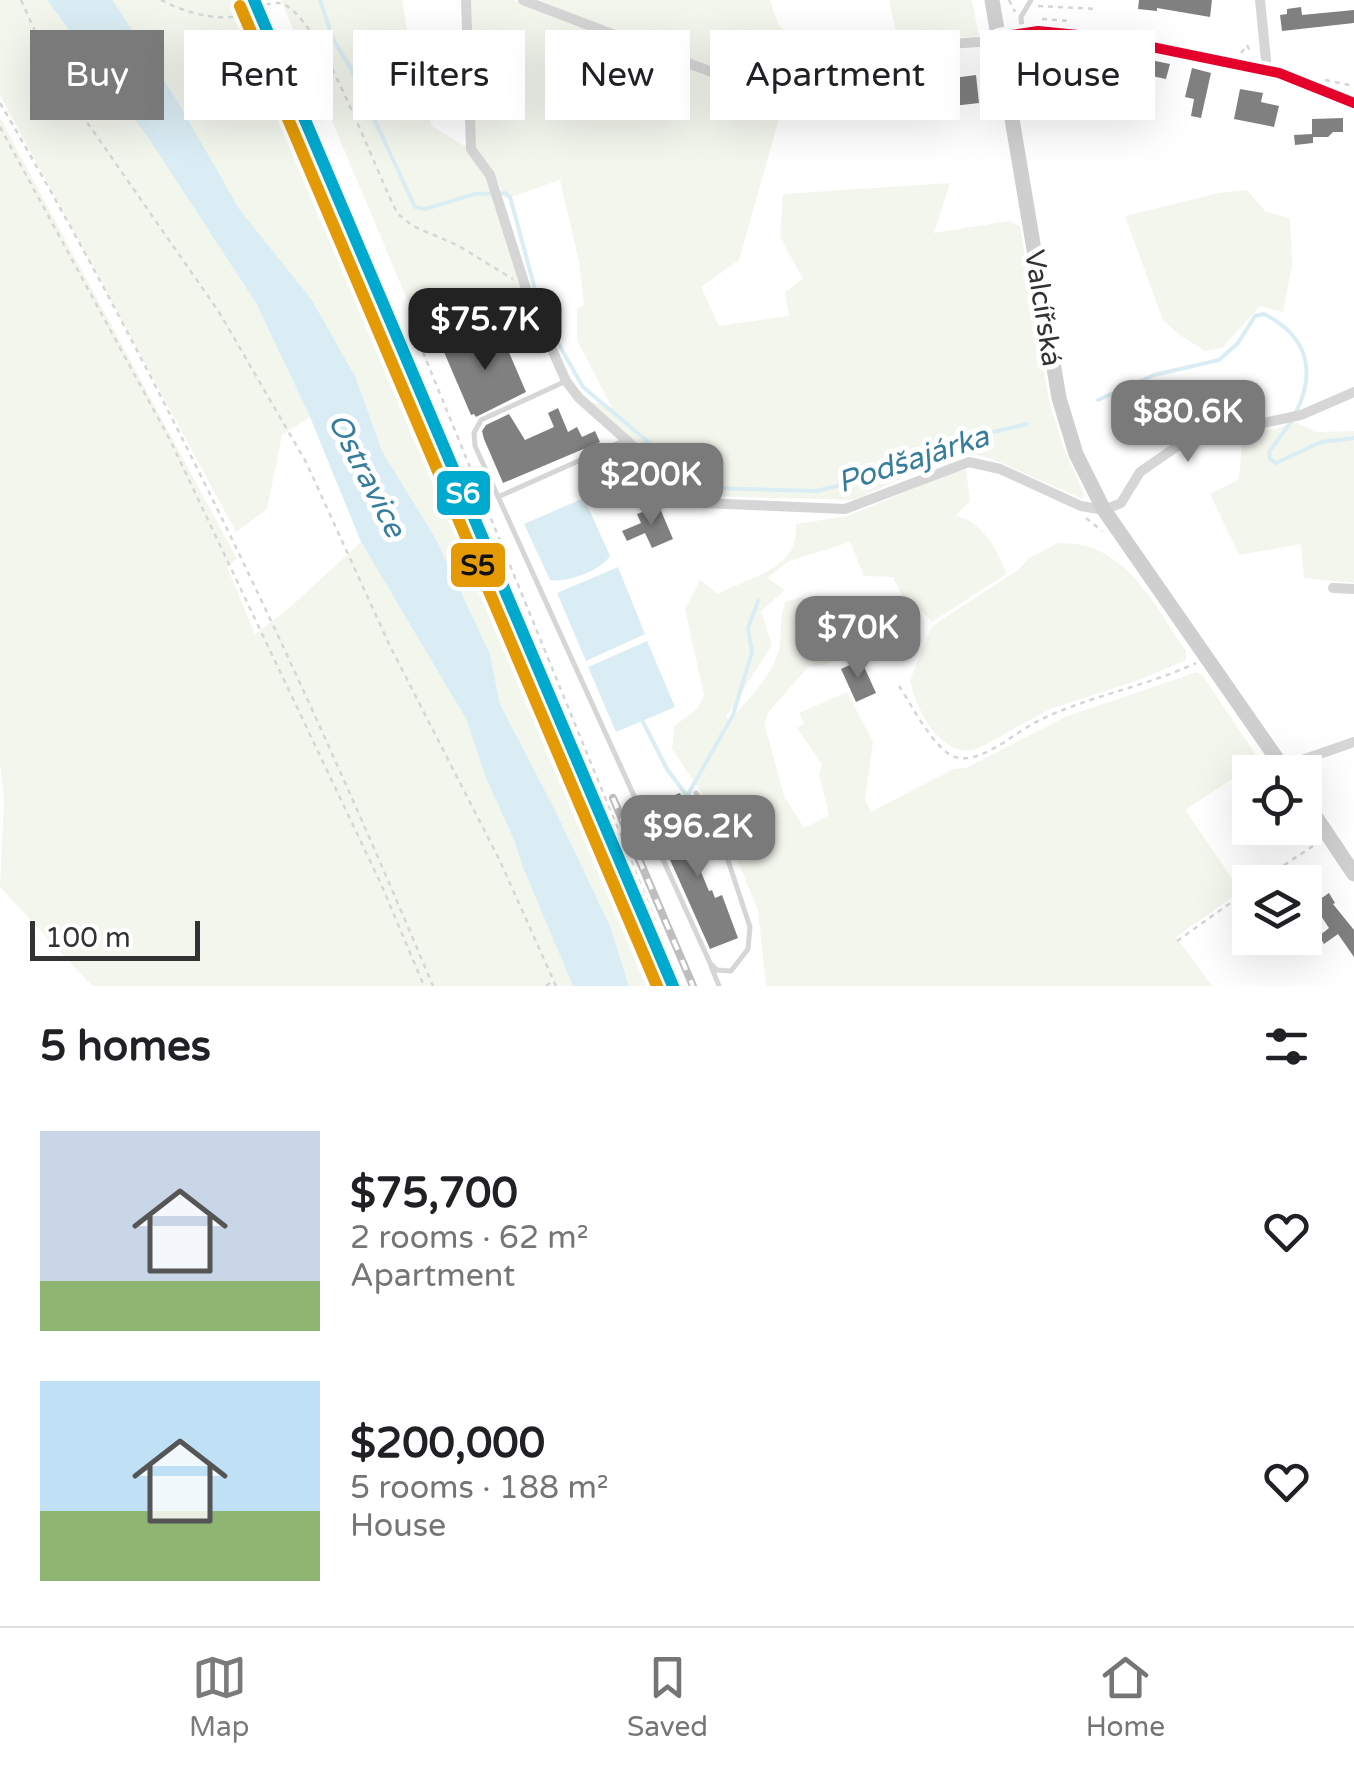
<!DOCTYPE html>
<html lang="en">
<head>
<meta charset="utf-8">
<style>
	:root { --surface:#fff; --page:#f6f6f6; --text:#202124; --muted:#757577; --line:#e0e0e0; --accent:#7a7a7a }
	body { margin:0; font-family:"Varela Round",sans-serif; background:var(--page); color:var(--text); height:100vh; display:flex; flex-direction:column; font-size:38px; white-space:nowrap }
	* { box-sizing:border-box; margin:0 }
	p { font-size:32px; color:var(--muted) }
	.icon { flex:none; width:55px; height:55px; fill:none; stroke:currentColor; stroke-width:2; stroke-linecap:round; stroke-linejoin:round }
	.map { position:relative; height:986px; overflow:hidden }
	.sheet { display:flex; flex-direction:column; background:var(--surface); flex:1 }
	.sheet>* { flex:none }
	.top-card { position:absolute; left:30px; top:30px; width:1295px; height:90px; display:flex; gap:20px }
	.controls { position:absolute; left:1232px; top:755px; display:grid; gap:20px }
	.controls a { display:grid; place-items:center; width:90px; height:90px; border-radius:0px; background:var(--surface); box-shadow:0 10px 40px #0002; font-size:50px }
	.scale { position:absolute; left:30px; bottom:25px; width:170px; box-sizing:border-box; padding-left:10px; border:5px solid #323232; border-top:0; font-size:28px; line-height:35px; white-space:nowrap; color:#323232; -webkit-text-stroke:8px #fff; paint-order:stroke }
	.price { position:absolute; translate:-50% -85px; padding:0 22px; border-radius:20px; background:var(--accent); color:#fff; font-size:32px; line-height:65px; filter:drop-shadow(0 2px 5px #0008) }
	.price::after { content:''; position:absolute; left:50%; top:60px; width:30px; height:22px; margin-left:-15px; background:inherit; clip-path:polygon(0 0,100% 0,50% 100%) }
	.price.on { background:#222; color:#fff }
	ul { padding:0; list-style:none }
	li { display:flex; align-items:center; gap:30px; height:250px; padding:0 40px }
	li span { display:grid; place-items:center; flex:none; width:280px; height:200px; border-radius:0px; color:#555 }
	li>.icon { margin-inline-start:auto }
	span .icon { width:120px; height:120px; fill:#fffc; stroke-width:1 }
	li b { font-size:42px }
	h2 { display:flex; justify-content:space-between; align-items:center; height:120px; padding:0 40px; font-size:42px }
	.pill { padding:0 35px; border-radius:0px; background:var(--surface); box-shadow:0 10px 40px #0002; font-size:35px; line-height:90px }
	.pill.on { background:var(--accent); color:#fff }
	.tabs { display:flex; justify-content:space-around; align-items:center; height:140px; border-top:2px solid var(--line); background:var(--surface); font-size:28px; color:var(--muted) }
	.tabs a { display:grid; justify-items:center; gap:5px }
	.tabs .on { color:var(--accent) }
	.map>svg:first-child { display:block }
	.green { fill:#f3f6ed }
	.water { fill:#dbedf4 }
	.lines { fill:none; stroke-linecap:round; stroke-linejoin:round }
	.stream { stroke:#dbedf4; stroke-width:4 }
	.building { fill:#808080 }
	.path { stroke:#d6d6d6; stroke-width:2.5; stroke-dasharray:5 5; stroke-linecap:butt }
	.service { stroke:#d6d6d6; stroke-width:5 }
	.minor { stroke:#d6d6d6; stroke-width:10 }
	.secondary { stroke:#cfcfcf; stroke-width:15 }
	.rail-casing { stroke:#bebebe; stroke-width:8 }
	.rail { stroke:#fff; stroke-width:4; stroke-dasharray:11; stroke-linecap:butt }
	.bus-1-casing { stroke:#fff; stroke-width:18 }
	.bus-1 { stroke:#e4002b; stroke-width:10 }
	.rail-1-casing { stroke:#fff; stroke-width:20 }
	.rail-2-casing { stroke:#fff; stroke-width:20 }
	.rail-1 { stroke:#00a9ce; stroke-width:12 }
	.rail-2 { stroke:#e39a05; stroke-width:12 }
	.labels { text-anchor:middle; stroke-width:10; stroke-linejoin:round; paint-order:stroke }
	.street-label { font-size:28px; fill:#323232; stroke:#fff }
	.water-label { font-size:30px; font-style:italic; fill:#387e9c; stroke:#fff }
	.line-badge { stroke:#fff; stroke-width:4 }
	.badge-label { font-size:28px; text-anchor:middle; font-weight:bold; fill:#fff }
	.pale-badge-label { font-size:28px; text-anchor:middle; font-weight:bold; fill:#111 }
</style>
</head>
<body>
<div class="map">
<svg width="1354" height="986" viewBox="0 0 1354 986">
	<rect width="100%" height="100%" fill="#fff"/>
	<path class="green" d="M 0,0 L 47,0 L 147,136 L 256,303 L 310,417 L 282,435 L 267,509 L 236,532 L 0,95 Z
		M 113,0 L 245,0 L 663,986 L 629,986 L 610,926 L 556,812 L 500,704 L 490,654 L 436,539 L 382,451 L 356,378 L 312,300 L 240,210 L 178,102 Z
		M 281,0 L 402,0 L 415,80 L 432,126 L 469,149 L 487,176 L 526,299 L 425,342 Z
		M 470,0 L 514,0 L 609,35 L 648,57 L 645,46 L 539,0 L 770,0 L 778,24 L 799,46 L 803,62 L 786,69 L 789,83 L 739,260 L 701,287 L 719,326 L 789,316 L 785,292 L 803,279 L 780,237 L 783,194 L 950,183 L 934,233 L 1009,221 L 1020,226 L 1049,401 L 1064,449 L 1084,494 L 1083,499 L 992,459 L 962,451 L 854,500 L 704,496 L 688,489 L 591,402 L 612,408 L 577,340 L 577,309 L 584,305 L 579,262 L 560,180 L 505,199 L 495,175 L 474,147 Z
		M 889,0 L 972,0 L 979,36 L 898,41 Z
		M 0,118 L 237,559 L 227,567 L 255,634 L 287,610 L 361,542 L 466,719 L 486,778 L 514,840 L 523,868 L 573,986 L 92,986 L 0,887 L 4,799 L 0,765 Z
		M 1247,190 L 1266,212 L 1290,218 L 1292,265 L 1283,312 L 1260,306 L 1222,348 L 1205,351 L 1181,336 L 1163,320 L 1125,216 L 1219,193 Z
		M 1295,422 L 1316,432 L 1354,431 L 1354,583 L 1304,578 L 1301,544 L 1239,555 L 1210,494 L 1239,479 L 1243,432 L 1277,429 Z
		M 966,470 L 970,501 L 955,516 C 979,518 1000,552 1006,574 L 932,622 L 914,603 L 902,596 L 893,577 L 864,576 L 850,542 L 789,561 L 767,578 L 785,590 L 761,611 L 772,645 L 726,717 L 730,721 C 748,698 772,678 779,649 C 782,633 779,618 785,602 L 801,597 L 808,600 L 817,622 L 844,616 L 856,645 L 825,665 L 808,667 L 767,714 L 765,726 L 784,796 L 804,828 L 829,815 L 819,775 L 822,764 L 797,728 L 804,724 L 799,713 L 847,692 L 873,742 L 865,800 L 871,812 L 953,769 L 966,768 L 1065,717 L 1197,672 L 1203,676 L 1260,761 L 1185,810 L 1241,891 L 1176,937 L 1212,986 L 766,986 L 758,910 L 721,821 L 672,749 L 674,726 L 697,709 L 704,695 L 685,609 L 700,580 L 718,594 C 750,576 799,571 796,524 L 847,516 L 955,472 Z
		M 1058,543 C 1124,540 1153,603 1186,651 L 1186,660 L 1142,679 L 1050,709 L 979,748 C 942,762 916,710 910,680 L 932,626 L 1018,570 L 1029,558 Z"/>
	<path class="water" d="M 47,0 L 113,0 L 178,102 L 240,210 L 312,300 L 356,378 L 382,451 L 436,539 L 490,654 L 500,704 L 556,812 L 610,926 L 629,986 L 573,986 L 523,868 L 514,840 L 486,778 L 466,719 L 361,542 L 310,417 L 256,303 L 147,136 Z
		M 584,498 L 610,556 C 600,571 567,583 550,580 L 524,524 Z
		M 618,567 L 645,634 L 586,661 L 557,593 Z
		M 647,641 L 675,707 L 616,732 L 588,667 Z"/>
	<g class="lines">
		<path class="stream" d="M 320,0 L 333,39 L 350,67 L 415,207 L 425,209 L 475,194 L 505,193 L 510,197 L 542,315 L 583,387 L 697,483 L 711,488 L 816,491 L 854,482 L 937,445 L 1027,424
			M 1098,400 L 1154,375 L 1219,360 L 1238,343 L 1255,316 L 1264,314 C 1308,336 1317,372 1295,414
			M 1291,422 L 1269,452 L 1270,459 L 1276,463 L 1321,442 L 1354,438
			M 642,720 L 667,769 L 687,796 L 733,715 L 752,652 L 748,628 L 758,601"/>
	</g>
	<path class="building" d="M 1139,0 L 1212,0 L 1210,17 L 1157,8 L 1157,11 L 1138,9 Z
		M 1301,7 L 1302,15 L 1354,10 L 1354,23 L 1282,31 L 1280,15 L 1287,14 L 1287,9 Z
		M 1064,42 L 1069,60 L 1030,70 L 1026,52 Z
		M 1082,46 L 1170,64 L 1166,79 L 1133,72 L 1135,65 L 1116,62 L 1115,69 L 1079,61 Z
		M 871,65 L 874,92 L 848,95 L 845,68 Z
		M 1192,68 L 1211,73 L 1201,118 L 1191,116 L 1194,99 L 1185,97 Z
		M 976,75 L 979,103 L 926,109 L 923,82 Z
		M 1240,89 L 1263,93 L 1261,102 L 1279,106 L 1274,127 L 1234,119 Z
		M 1343,118 L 1343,132 L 1333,132 L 1328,137 L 1313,137 L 1313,143 L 1295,145 L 1294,135 L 1312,134 L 1312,119 Z
		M 499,329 L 526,392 L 476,417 L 474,414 L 471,415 L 444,352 Z
		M 558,408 L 568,432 L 577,427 L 582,437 L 595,431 L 600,442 L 503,483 L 484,439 L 482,431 L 486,425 L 509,414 L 525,440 L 554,427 L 548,413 Z
		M 659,506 L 673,539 L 652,548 L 645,533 L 627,541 L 622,531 L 641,523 L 637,514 Z
		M 861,660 L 876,693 L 856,702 L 841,669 Z
		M 680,793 L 704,851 L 694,855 L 709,891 L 712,890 L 715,898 L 722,895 L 738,938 L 710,949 L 667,853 L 684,846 L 665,799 Z
		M 1329,893 L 1335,903 L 1333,904 L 1354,930 L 1354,957 L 1338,934 L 1324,944 L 1319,936 L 1329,928 L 1313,904 Z"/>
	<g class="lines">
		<path class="path" d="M 21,0 L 55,76 L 219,312 L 306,462 L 390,646 L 500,861 L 556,986
			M 161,0 C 184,12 216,22 242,15 C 254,11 266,2 279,3 C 319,9 377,177 398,214 L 413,226 L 457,245 L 513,279
			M 1009,0 L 1015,12
			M 1038,6 L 1096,9
			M 1042,19 L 1069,21
			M 1241,53 L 1247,45 L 1251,53
			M 1325,80 L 1354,86
			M 0,103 C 166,386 306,684 433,986
			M 0,127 L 170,440 L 381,884 L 424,986
			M 517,299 L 418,340 L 682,986
			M 1086,518 L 1102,531
			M 899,686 C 911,704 935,751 955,757 C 981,765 1015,732 1038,721 C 1088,696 1145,687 1196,663
			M 1259,882 L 1316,844
			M 652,937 L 649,972 L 653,986
			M 1177,941 L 1250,889
			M 546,986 L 553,981"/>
		<path class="service" d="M 1022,29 L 1021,17 L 1031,0
			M 564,382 L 481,420 L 474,433 L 475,446 L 710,963 L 717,970 L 731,971 L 748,949 L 750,927 L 716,824 L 696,793
			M 498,497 L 623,441
			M 711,966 L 719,986"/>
		<path class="minor" d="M 466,0 L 471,149 L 490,175 L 528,295 L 566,381 L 579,398 L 687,494 L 702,503 L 845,509 L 969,462 L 1000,469 L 1081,506 L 1104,510 L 1121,503 L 1140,472 L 1176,447 L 1221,432 L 1301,415 L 1354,392
			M 523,0 L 743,84 L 756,84 L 813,64 L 883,48 L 979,42 L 1023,31 L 1048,31 L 1108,38 L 1267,70 L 1354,103
			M 1260,0 L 1267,70
			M 1333,588 L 1354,589
			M 1282,767 L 1354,742"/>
		<path class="secondary" d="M 992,0 L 1059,398 L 1076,454 L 1104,510 L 1286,772
			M 1305,801 L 1354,874"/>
		<g class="rail-casing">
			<path id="rail" d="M 613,798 L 693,986"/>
		</g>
		<use href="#rail" class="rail"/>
		<g class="bus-1-casing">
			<path id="bus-1" d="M 999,37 L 1038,31 L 1108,38 L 1279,73 L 1354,103"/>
		</g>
		<use href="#bus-1" class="bus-1"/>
		<g class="rail-1-casing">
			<path id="rail-1" d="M 254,0 L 673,986"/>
		</g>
		<g class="rail-2-casing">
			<path id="rail-2" d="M 240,6 L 657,986"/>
		</g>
		<use href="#rail-1" class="rail-1"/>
		<use href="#rail-2" class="rail-2"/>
	</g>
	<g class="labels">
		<g class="street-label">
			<text transform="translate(1044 308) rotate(81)" y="10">Valcířská</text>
		</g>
		<g class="water-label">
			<text transform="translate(913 459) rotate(-18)" y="10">Podšajárka</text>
			<text transform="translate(367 475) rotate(63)" y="10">Ostravice</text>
		</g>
	</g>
	<g class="line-badge">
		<rect x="435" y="469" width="57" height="48" rx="10" fill="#00a9ce"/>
		<rect x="449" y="541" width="58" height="48" rx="10" fill="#e39a05"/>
	</g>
	<g class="badge-label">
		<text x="463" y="503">S6</text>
	</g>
	<g class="pale-badge-label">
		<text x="478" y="575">S5</text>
	</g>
</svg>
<div class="controls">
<a><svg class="icon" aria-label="locate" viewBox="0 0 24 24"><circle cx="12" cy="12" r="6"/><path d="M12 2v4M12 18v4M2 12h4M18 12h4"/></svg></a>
<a><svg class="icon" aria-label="layers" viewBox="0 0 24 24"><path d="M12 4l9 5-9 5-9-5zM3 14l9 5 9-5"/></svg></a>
</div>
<div class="scale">100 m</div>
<b class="price on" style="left:485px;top:373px">$75.7K</b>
<b class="price" style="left:1188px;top:465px">$80.6K</b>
<b class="price" style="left:651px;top:528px">$200K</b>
<b class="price" style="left:858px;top:681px">$70K</b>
<b class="price" style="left:698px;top:880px">$96.2K</b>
<div class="top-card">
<a class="pill on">Buy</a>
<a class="pill">Rent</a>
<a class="pill">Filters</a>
<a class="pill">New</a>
<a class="pill">Apartment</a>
<a class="pill">House</a>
</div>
</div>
<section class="sheet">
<h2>5 homes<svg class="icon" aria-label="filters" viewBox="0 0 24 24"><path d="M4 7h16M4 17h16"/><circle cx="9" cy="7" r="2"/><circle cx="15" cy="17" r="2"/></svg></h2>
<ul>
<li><span style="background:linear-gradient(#c9d6e8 75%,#8fb573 0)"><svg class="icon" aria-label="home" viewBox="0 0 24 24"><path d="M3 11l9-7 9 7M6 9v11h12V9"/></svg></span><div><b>$75,700</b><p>2 rooms · 62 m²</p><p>Apartment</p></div><svg class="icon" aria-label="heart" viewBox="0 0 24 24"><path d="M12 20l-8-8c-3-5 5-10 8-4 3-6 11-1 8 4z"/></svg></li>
<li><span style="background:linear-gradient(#bfe0f5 65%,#8fb573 0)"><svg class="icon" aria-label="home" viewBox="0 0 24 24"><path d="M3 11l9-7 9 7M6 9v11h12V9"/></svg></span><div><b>$200,000</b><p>5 rooms · 188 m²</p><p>House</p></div><svg class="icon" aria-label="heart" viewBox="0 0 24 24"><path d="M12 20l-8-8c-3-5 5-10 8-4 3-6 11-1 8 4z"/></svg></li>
</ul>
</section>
<nav class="tabs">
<a class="on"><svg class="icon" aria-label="map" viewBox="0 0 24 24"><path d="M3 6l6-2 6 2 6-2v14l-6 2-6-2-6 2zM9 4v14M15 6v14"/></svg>Map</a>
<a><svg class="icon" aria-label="saved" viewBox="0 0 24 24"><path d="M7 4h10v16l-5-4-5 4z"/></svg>Saved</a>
<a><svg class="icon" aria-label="home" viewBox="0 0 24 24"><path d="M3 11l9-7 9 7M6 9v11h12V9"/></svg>Home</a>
</nav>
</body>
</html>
